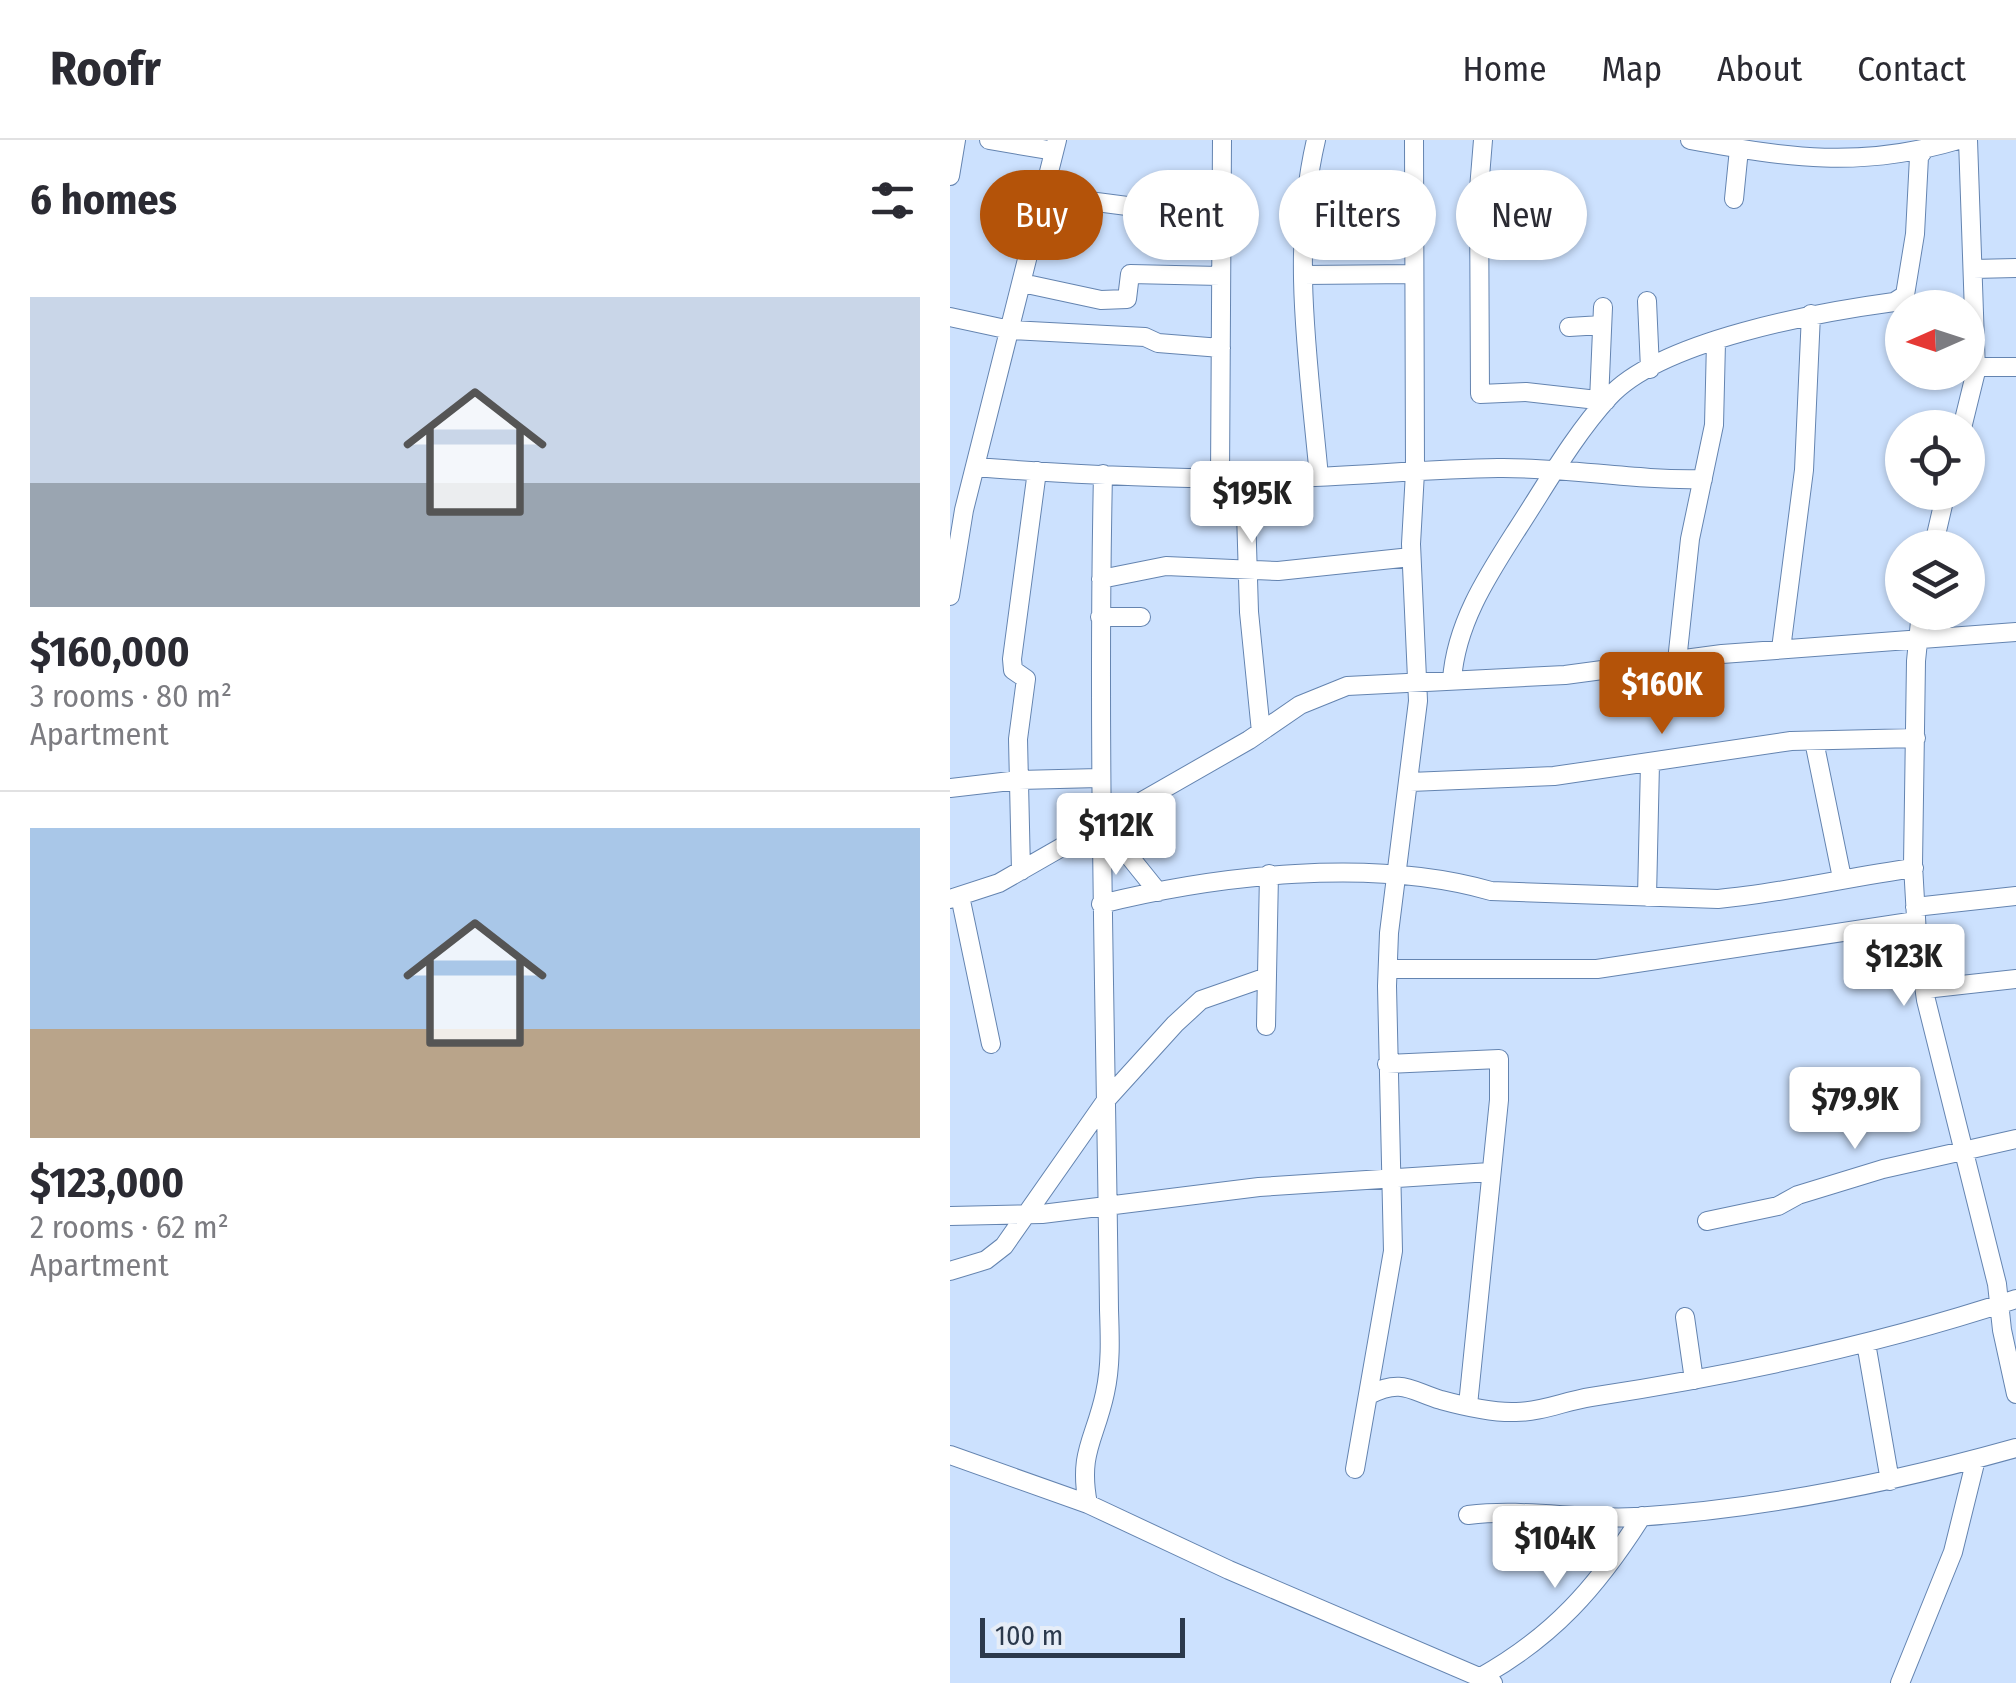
<!DOCTYPE html>
<html lang="en">
<head>
<meta charset="utf-8">
<style>
	:root { --surface:#fff; --page:#f7f7f7; --text:#2b2b33; --muted:#7c7c81; --line:#e1e1e2; --accent:#b45309 }
	body { margin:0; font-family:"Fira Sans Condensed",sans-serif; background:var(--page); color:var(--text); height:100vh; display:flex; flex-direction:column; font-size:38px; white-space:nowrap }
	* { box-sizing:border-box; margin:0 }
	p { font-size:32px; color:var(--muted) }
	.icon { flex:none; width:55px; height:55px; fill:none; stroke:currentColor; stroke-width:2; stroke-linecap:round; stroke-linejoin:round }
	.map { position:relative; flex:1; overflow:hidden }
	.details { display:flex; flex-direction:column; background:var(--surface); width:950px }
	.details>* { flex:none }
	.guide { position:absolute; left:30px; top:30px; width:885px; height:90px; display:flex; gap:20px }
	.needle { width:65px; rotate:267deg }
	.controls { position:absolute; left:935px; top:150px; display:grid; gap:20px }
	.controls a { display:grid; place-items:center; width:100px; height:100px; border-radius:50%; background:var(--surface); box-shadow:0 2px 8px #0004; font-size:50px }
	.scale { position:absolute; left:30px; bottom:25px; width:205px; box-sizing:border-box; padding-left:10px; border:5px solid #2b394c; border-top:0; font-size:28px; line-height:35px; white-space:nowrap; color:#2b394c; -webkit-text-stroke:8px #e6edf7; paint-order:stroke }
	.price { position:absolute; translate:-50% -85px; padding:0 22px; border-radius:10px; background:#fff; color:#222; font-size:32px; line-height:65px; filter:drop-shadow(0 2px 5px #0008) }
	.price::after { content:''; position:absolute; left:50%; top:60px; width:30px; height:22px; margin-left:-15px; background:inherit; clip-path:polygon(0 0,100% 0,50% 100%) }
	.price.selected { background:var(--accent); color:#fff }
	ul { padding:0; list-style:none }
	li { display:grid; align-content:center; gap:20px; height:530px; padding:0 30px }
	li+li { border-top:2px solid var(--line) }
	li span { display:grid; place-items:center; height:310px; border-radius:0px; color:#555 }
	li>.icon { margin-inline-start:auto }
	span .icon { width:180px; height:180px; fill:#fffc; stroke-width:1 }
	li b { font-size:42px }
	h2 { display:flex; justify-content:space-between; align-items:center; height:120px; padding:0 30px; font-size:42px }
	.tag { padding:0 35px; border-radius:45px; background:var(--surface); box-shadow:0 2px 8px #0004; font-size:35px; line-height:90px }
	.tag.selected { background:var(--accent); color:#fff }
	header { display:flex; align-items:center; gap:60px; box-sizing:border-box; height:140px; padding:0 50px; background:var(--surface); border-bottom:2px solid var(--line) }
	header strong { font-size:48px }
	nav { display:flex; gap:55px; margin-inline-start:auto; font-size:35px }
	main { display:flex; flex:1; min-height:0 }
	.map>svg:first-child { display:block }
	.lines { fill:none; stroke-linecap:round; stroke-linejoin:round }
	.minor-casing { stroke:#6484b0; stroke-width:20 }
	.minor { stroke:#fff; stroke-width:18 }
</style>
</head>
<body>
<header>
<strong>Roofr</strong>
<nav><a>Home</a><a>Map</a><a>About</a><a>Contact</a></nav>
</header>
<main>
<section class="details">
<h2>6 homes<svg class="icon" aria-label="filters" viewBox="0 0 24 24"><path d="M4 7h16M4 17h16"/><circle cx="9" cy="7" r="2"/><circle cx="15" cy="17" r="2"/></svg></h2>
<ul>
<li><span style="background:linear-gradient(#c9d6e8 60%,#9aa5b1 0)"><svg class="icon" aria-label="home" viewBox="0 0 24 24"><path d="M3 11l9-7 9 7M6 9v11h12V9"/></svg></span><div><b>$160,000</b><p>3 rooms · 80 m²</p><p>Apartment</p></div></li>
<li><span style="background:linear-gradient(#a9c7e8 65%,#b9a48a 0)"><svg class="icon" aria-label="home" viewBox="0 0 24 24"><path d="M3 11l9-7 9 7M6 9v11h12V9"/></svg></span><div><b>$123,000</b><p>2 rooms · 62 m²</p><p>Apartment</p></div></li>
</ul>
</section>
<div class="map">
<svg width="1066" height="1543" viewBox="0 0 1066 1543">
	<rect width="100%" height="100%" fill="#cce1fe"/>
	<g class="lines">
		<g class="minor-casing">
			<path id="minor" d="M 39,0 L 104,11
				M 366,0 C 340,110 359,226 369,337
				M 533,0 L 529,49 L 530,254 L 576,252 L 656,261
				M 740,0 C 839,18 910,29 1008,0
				M 0,36 L 6,0
				M 93,55 L 269,78
				M 784,59 L 789,9
				M 1023,129 L 1066,128
				M 353,135 L 464,134
				M 72,143 L 151,160 L 177,159 L 180,134 L 270,136
				M 697,161 L 700,229
				M 0,177 L 60,190 L 195,197 L 208,203 L 271,208
				M 619,187 L 652,185
				M 1026,227 L 1066,227
				M 649,261 L 653,167
				M 1012,288 L 1026,231 L 1018,0
				M 25,327 C 128,335 233,340 336,338 C 407,336 478,329 548,328 C 617,327 684,341 753,339
				M 270,338 L 272,0
				M 295,338 L 299,472 L 311,592
				M 983,408 L 996,352
				M 151,439 L 216,426 L 328,431 L 461,417
				M 0,456 L 14,370 L 107,0
				M 971,472 L 966,521 L 963,725 L 967,795 L 976,860 L 1047,1144 L 1052,1190 L 1066,1254
				M 150,477 L 191,477
				M 831,509 L 854,330 L 861,174
				M 727,521 L 740,399 L 764,285 L 766,202
				M 502,540 C 506,483 538,435 568,388 C 596,345 624,295 659,257 C 711,200 870,172 944,162 L 955,155 L 965,94 L 969,17 L 974,10
				M 864,601 L 892,738
				M 460,642 L 604,636 L 841,601 L 966,598
				M 0,648 L 69,640 L 149,638
				M 149,695 L 175,711 L 208,752
				M 71,731 L 68,599 L 76,539 L 63,530 L 62,519 L 87,331
				M 10,756 L 41,904
				M 697,757 L 700,623
				M 0,759 L 49,743 L 299,600 L 350,565 L 397,546 L 615,535 L 772,514 L 1066,492
				M 151,764 C 268,735 423,717 541,751 L 768,759 C 834,753 898,737 964,728
				M 965,767 L 1066,756
				M 438,829 L 647,829 L 966,781
				M 975,849 L 1066,839
				M 316,886 L 319,734
				M 437,924 L 549,919 L 549,960 L 518,1265
				M 0,1076 L 92,1074 L 309,1047 L 540,1032
				M 757,1081 L 828,1066 L 848,1055 L 933,1029 L 1066,999
				M 0,1131 L 36,1120 L 54,1106 L 157,959 L 225,884 L 251,860 L 317,837
				M 735,1177 L 744,1240
				M 916,1203 L 940,1341
				M 419,1255 C 452,1238 461,1251 491,1260 C 513,1266 543,1273 566,1272 C 592,1272 615,1261 641,1257 C 785,1235 927,1205 1066,1159
				M 0,1315 L 138,1364 L 279,1430 L 543,1543
				M 405,1329 L 443,1111 L 437,846 L 439,793 L 468,561 L 461,404 L 465,332 L 464,0
				M 138,1364 C 128,1312 145,1300 155,1253 C 161,1226 160,1198 159,1170 C 156,891 147,613 153,334
				M 518,1375 C 575,1368 629,1380 685,1377 C 815,1369 941,1343 1066,1308
				M 529,1538 C 603,1497 647,1447 692,1376
				M 950,1543 L 1003,1412 L 1026,1319"/>
		</g>
		<use href="#minor" class="minor"/>
	</g>
</svg>
<div class="controls">
<a><svg class="needle" viewBox="-14 -14 28 28"><path d="M0-13l5 13h-10z" fill="#e53935"/><path d="M0 13l5-13h-10z" fill="#7c7c81"/></svg></a>
<a><svg class="icon" aria-label="locate" viewBox="0 0 24 24"><circle cx="12" cy="12" r="6"/><path d="M12 2v4M12 18v4M2 12h4M18 12h4"/></svg></a>
<a><svg class="icon" aria-label="layers" viewBox="0 0 24 24"><path d="M12 4l9 5-9 5-9-5zM3 14l9 5 9-5"/></svg></a>
</div>
<div class="scale">100 m</div>
<b class="price" style="left:302px;top:406px">$195K</b>
<b class="price selected" style="left:712px;top:597px">$160K</b>
<b class="price" style="left:166px;top:738px">$112K</b>
<b class="price" style="left:954px;top:869px">$123K</b>
<b class="price" style="left:905px;top:1012px">$79.9K</b>
<b class="price" style="left:605px;top:1451px">$104K</b>
<div class="guide">
<a class="tag selected">Buy</a>
<a class="tag">Rent</a>
<a class="tag">Filters</a>
<a class="tag">New</a>
</div>
</div>
</main>
</body>
</html>
